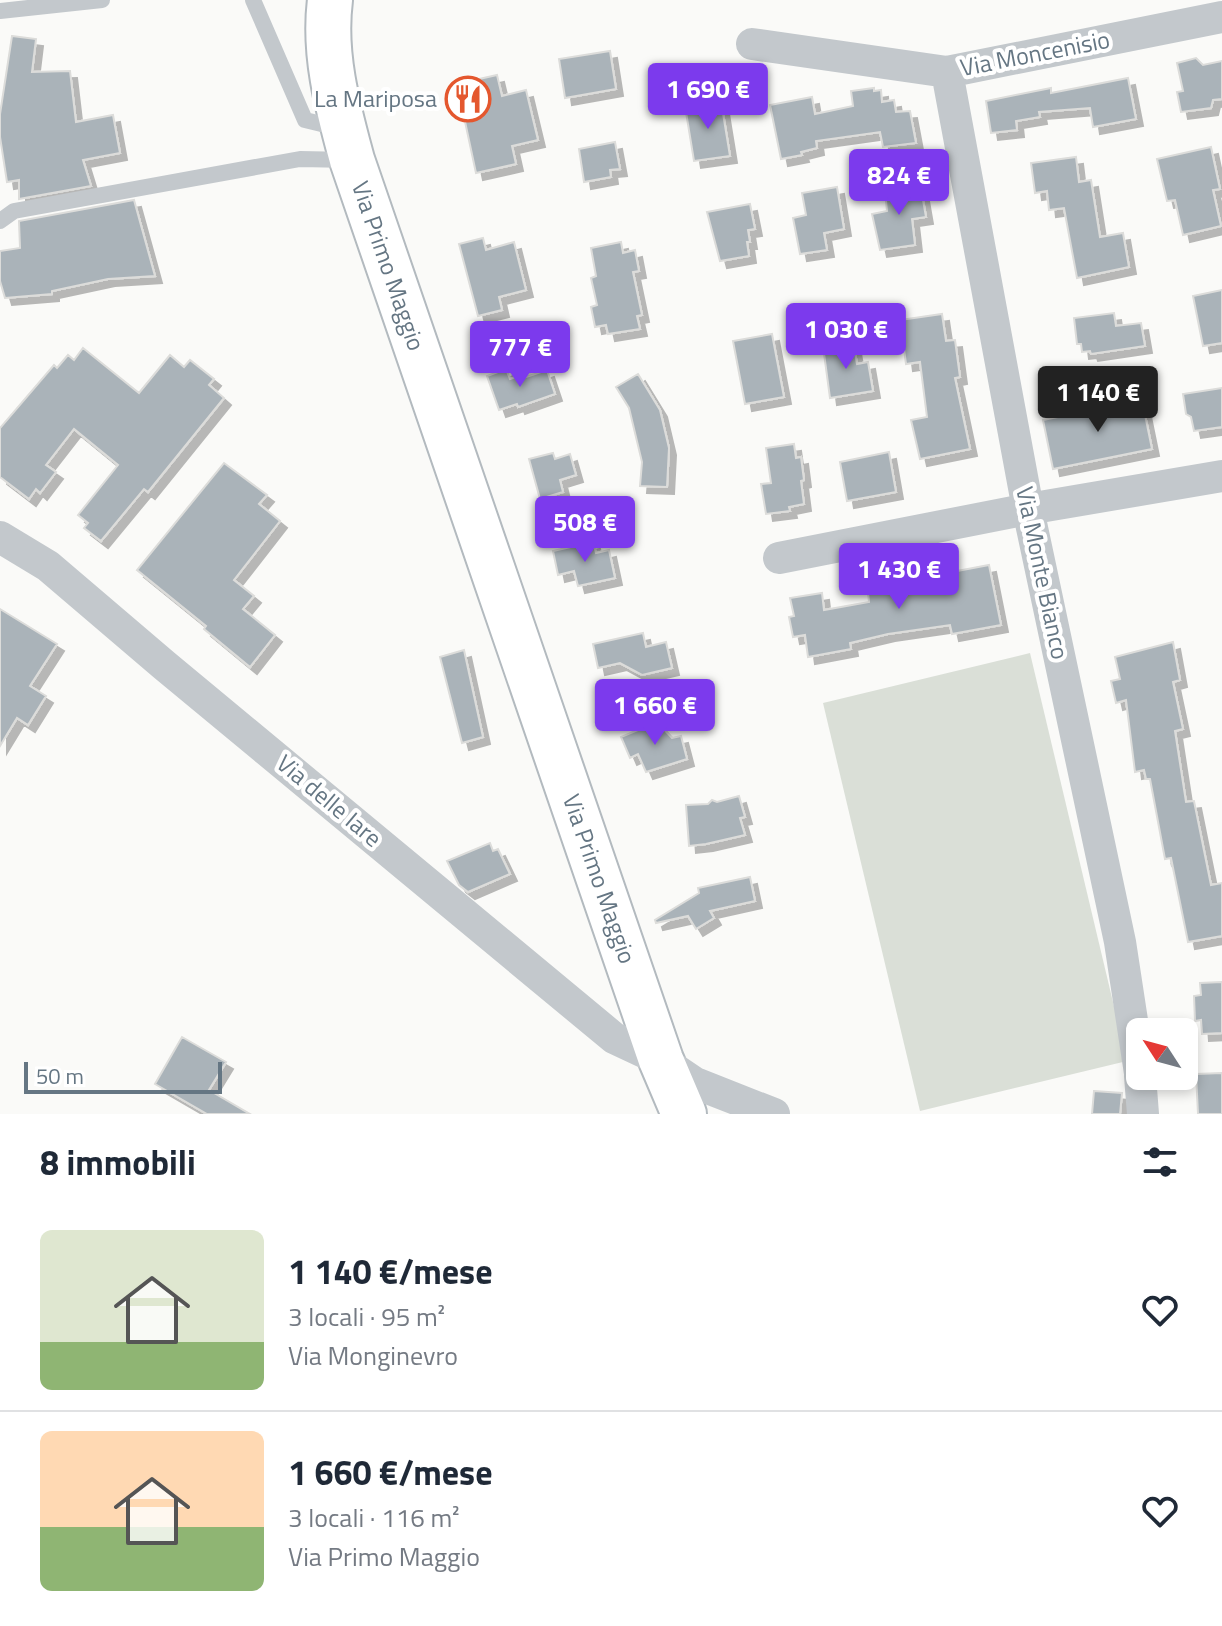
<!DOCTYPE html>
<html lang="it">
<head>
<meta charset="utf-8">
<style>
	:root { --surface:#fff; --page:#f6f6f7; --text:#1f2937; --muted:#747a83; --line:#e0e1e3; --accent:#7c3aed }
	body { margin:0; font-family:"Titillium Web",sans-serif; background:var(--page); color:var(--text); height:100vh; display:flex; flex-direction:column; font-size:30px; white-space:nowrap }
	* { box-sizing:border-box; margin:0 }
	p { font-size:26px; color:var(--muted) }
	.icon { flex:none; width:44px; height:44px; fill:none; stroke:currentColor; stroke-width:2; stroke-linecap:round; stroke-linejoin:round }
	.map { position:relative; height:1114px; overflow:hidden }
	.sheet { display:flex; flex-direction:column; background:var(--surface); flex:1 }
	.sheet>* { flex:none }
	.needle { width:52px; rotate:306deg }
	.tools { position:absolute; left:1126px; top:1018px; display:grid; gap:16px }
	.tools a { display:grid; place-items:center; width:72px; height:72px; border-radius:12px; background:var(--surface); box-shadow:0 4px 12px #0003; font-size:40px }
	.scale { position:absolute; left:24px; bottom:20px; width:198px; box-sizing:border-box; padding-left:8px; border:4px solid #657683; border-top:0; font-size:22px; line-height:28px; white-space:nowrap; color:#657683; -webkit-text-stroke:6px #fff; paint-order:stroke }
	.price { position:absolute; translate:-50% -68px; padding:0 18px; border-radius:8px; background:var(--accent); color:#fff; font-size:26px; line-height:52px; filter:drop-shadow(0 2px 4px #0008) }
	.price::after { content:''; position:absolute; left:50%; top:48px; width:24px; height:18px; margin-left:-12px; background:inherit; clip-path:polygon(0 0,100% 0,50% 100%) }
	.price.on { background:#222; color:#fff }
	ul { padding:0; list-style:none }
	li { display:flex; align-items:center; gap:24px; height:200px; padding:0 40px }
	li+li { border-top:2px solid var(--line) }
	li span { display:grid; place-items:center; flex:none; width:224px; height:160px; border-radius:12px; color:#555 }
	li>.icon { margin-inline-start:auto }
	span .icon { width:96px; height:96px; fill:#fffc; stroke-width:1 }
	li b { font-size:34px }
	h2 { display:flex; justify-content:space-between; align-items:center; height:96px; padding:0 40px; font-size:34px }
	.map>svg:first-child { display:block }
	.green { fill:#dadfd7 }
	.building { fill:#aab3b9; stroke:#dcdcda; stroke-width:2; filter:url(#shadow) }
	.lines { fill:none; stroke-linecap:round; stroke-linejoin:round }
	.secondary-casing { stroke:#b3babf; stroke-width:48 }
	.lane { stroke:#c3c8cc; stroke-width:16 }
	.street { stroke:#c3c8cc; stroke-width:32 }
	.secondary { stroke:#fff; stroke-width:44 }
	.labels { text-anchor:middle; stroke-width:8; stroke-linejoin:round; paint-order:stroke }
	.street-label { font-size:24px; fill:#657683; stroke:#fff }
	.poi-label { font-size:24px; fill:#657683; stroke:#fff; text-anchor:end }
</style>
</head>
<body>
<div class="map">
<svg width="1222" height="1114" viewBox="0 0 1222 1114">
	<defs>
		<filter id="shadow"><feDropShadow dx="7" dy="7" stdDeviation="0" flood-color="#0004"/></filter>
	</defs>
	<rect width="100%" height="100%" fill="#fafaf8"/>
	<path class="green" d="M 1030,653 L 1127,1061 L 920,1111 L 823,703 Z"/>
	<path class="building" d="M 12,36 L 36,39 L 32,72 L 70,71 L 76,122 L 113,115 L 120,153 L 83,160 L 91,186 L 19,199 L 19,180 L 7,182 L 0,137 L 0,114 Z
		M 610,51 L 616,89 L 565,98 L 559,59 Z
		M 1196,58 L 1203,65 L 1222,61 L 1222,99 L 1213,100 L 1211,108 L 1181,112 L 1177,92 L 1183,91 L 1177,63 Z
		M 497,75 L 502,96 L 526,90 L 538,140 L 512,146 L 516,164 L 476,173 L 457,84 Z
		M 1128,78 L 1136,119 L 1093,127 L 1090,108 L 1039,112 L 1040,117 L 1016,121 L 1017,130 L 991,133 L 986,101 L 1051,88 L 1051,93 Z
		M 874,88 L 874,91 L 881,90 L 882,102 L 894,100 L 896,112 L 910,111 L 916,143 L 883,147 L 880,132 L 816,141 L 817,148 L 801,152 L 802,155 L 781,159 L 770,105 L 812,97 L 815,114 L 853,106 L 851,91 Z
		M 721,101 L 730,156 L 694,161 L 685,106 Z
		M 615,142 L 620,169 L 610,170 L 611,177 L 584,182 L 579,149 Z
		M 1211,147 L 1220,189 L 1213,190 L 1221,226 L 1183,235 L 1175,200 L 1167,201 L 1157,159 Z
		M 1076,157 L 1079,182 L 1091,180 L 1100,237 L 1123,233 L 1129,267 L 1077,278 L 1064,208 L 1049,210 L 1047,191 L 1035,193 L 1031,163 Z
		M 920,183 L 926,217 L 912,219 L 915,245 L 880,250 L 872,214 L 887,211 L 885,191 Z
		M 837,187 L 844,229 L 824,233 L 827,250 L 800,254 L 793,218 L 806,215 L 802,193 Z
		M 134,200 L 155,276 L 108,279 L 52,291 L 52,294 L 5,298 L 0,281 L 0,251 L 20,248 L 19,221 Z
		M 750,204 L 755,229 L 748,230 L 750,242 L 747,242 L 749,256 L 720,261 L 707,212 Z
		M 483,238 L 486,250 L 514,242 L 526,290 L 499,297 L 502,310 L 478,316 L 459,244 Z
		M 621,242 L 623,253 L 635,250 L 639,271 L 633,272 L 642,315 L 637,316 L 640,329 L 608,334 L 606,325 L 595,327 L 591,307 L 597,305 L 591,278 L 596,276 L 591,248 Z
		M 1222,290 L 1222,343 L 1203,346 L 1193,296 Z
		M 1114,313 L 1116,326 L 1141,323 L 1145,346 L 1091,354 L 1090,351 L 1082,352 L 1081,344 L 1077,344 L 1074,318 Z
		M 942,314 L 946,341 L 955,340 L 960,377 L 955,378 L 970,449 L 920,459 L 911,420 L 927,417 L 920,362 L 906,364 L 900,320 Z
		M 772,334 L 784,397 L 745,404 L 733,341 Z
		M 853,341 L 857,364 L 868,362 L 873,391 L 830,398 L 823,346 Z
		M 83,348 L 139,393 L 170,355 L 184,367 L 190,360 L 214,379 L 209,385 L 224,398 L 148,492 L 144,489 L 101,541 L 84,528 L 88,523 L 78,515 L 118,465 L 74,429 L 46,465 L 56,472 L 40,493 L 36,489 L 29,499 L 0,477 L 0,428 L 54,365 L 57,368 L 68,355 L 74,360 Z
		M 506,369 L 510,379 L 519,376 L 520,379 L 547,370 L 555,394 L 518,407 L 517,404 L 499,410 L 487,376 Z
		M 638,374 L 660,410 L 669,448 L 667,487 L 640,486 L 642,462 L 629,408 L 616,387 Z
		M 1222,388 L 1222,427 L 1194,431 L 1191,417 L 1186,414 L 1183,394 Z
		M 1142,400 L 1152,449 L 1053,469 L 1043,420 Z
		M 794,444 L 796,458 L 801,457 L 804,480 L 801,481 L 804,504 L 789,507 L 790,511 L 766,514 L 761,484 L 771,483 L 766,448 Z
		M 889,452 L 896,492 L 847,501 L 840,462 Z
		M 553,453 L 555,459 L 570,454 L 576,475 L 560,480 L 563,492 L 540,499 L 529,459 Z
		M 224,463 L 267,495 L 259,504 L 280,521 L 234,580 L 254,596 L 243,609 L 275,635 L 250,667 L 204,629 L 206,626 L 137,570 Z
		M 593,542 L 596,553 L 609,550 L 615,578 L 578,586 L 574,571 L 558,575 L 553,551 Z
		M 989,565 L 1001,625 L 952,634 L 950,625 L 888,634 L 850,643 L 851,649 L 808,657 L 805,635 L 793,637 L 789,617 L 794,616 L 790,598 L 822,593 L 824,610 L 869,602 L 868,593 L 889,590 L 888,587 L 937,579 L 936,575 Z
		M 0,609 L 57,644 L 30,686 L 46,696 L 28,725 L 17,718 L 0,746 Z
		M 643,633 L 646,647 L 666,642 L 672,668 L 642,675 L 620,663 L 598,668 L 593,644 Z
		M 1173,642 L 1180,680 L 1173,682 L 1183,729 L 1175,731 L 1186,802 L 1194,801 L 1211,885 L 1222,883 L 1222,936 L 1188,942 L 1171,858 L 1165,859 L 1150,779 L 1146,779 L 1144,770 L 1135,772 L 1126,700 L 1116,703 L 1111,681 L 1120,679 L 1115,657 Z
		M 464,650 L 483,737 L 462,743 L 440,657 Z
		M 657,722 L 672,738 L 681,736 L 687,759 L 646,772 L 638,754 L 630,758 L 621,737 Z
		M 739,796 L 745,817 L 740,818 L 745,835 L 706,844 L 689,846 L 686,805 L 708,804 L 712,800 L 717,802 Z
		M 490,843 L 493,851 L 498,849 L 510,874 L 468,892 L 459,885 L 447,861 Z
		M 750,877 L 755,901 L 710,911 L 714,918 L 696,929 L 688,916 L 656,923 L 655,920 L 699,893 L 698,888 Z
		M 1222,982 L 1222,1033 L 1202,1034 L 1201,1020 L 1195,1021 L 1194,996 L 1201,995 L 1200,983 Z
		M 182,1037 L 226,1062 L 209,1090 L 250,1114 L 207,1114 L 155,1084 Z
		M 1222,1073 L 1222,1114 L 1198,1114 L 1196,1074 Z
		M 1094,1091 L 1122,1093 L 1120,1114 L 1092,1114 Z"/>
	<g class="lines">
		<g class="secondary-casing">
			<path id="secondary" d="M 330,0 C 323,55 338,108 352,160 L 661,1060 L 684,1114"/>
		</g>
		<path class="lane" d="M 253,0 L 305,120 L 338,128
			M 0,11 L 102,0
			M 0,221 L 14,211 L 300,159 L 350,160"/>
		<path class="street" d="M 752,44 L 947,72 L 1222,17
			M 947,72 L 1028,509 L 1120,942 L 1140,1073
			M 0,537 L 48,566 L 164,665 L 614,1038 L 661,1060 L 695,1083 L 774,1114
			M 779,558 L 1028,509 L 1222,476
			M 1140,1076 L 1143,1114"/>
		<use href="#secondary" class="secondary"/>
	</g>
	<defs>
		<g id="restaurant-ring" transform="scale(2.3)"><circle r="9.5" fill="#fff" stroke="#e4572e" stroke-width="1.5"/><path d="M-5-6h1v4h1v-4h1v4h1v-4h1v5L-1.5 .5V6h-2V.5L-5-1ZM5-6V6H3V1.5H1.5Q1.5-4 5-6Z" fill="#e4572e"/></g>
	</defs>
	<g fill-rule="evenodd">
		<use href="#restaurant-ring" x="468" y="99"/>
	</g>
	<g class="labels">
		<g class="street-label">
			<text transform="translate(1035 54) rotate(-11)" y="8">Via Moncenisio</text>
			<text transform="translate(388 266) rotate(71)" y="8">Via Primo Maggio</text>
			<text transform="translate(1042 573) rotate(78)" y="8">Via Monte Bianco</text>
			<text transform="translate(329 801) rotate(40)" y="8">Via delle Iare</text>
			<text transform="translate(599 879) rotate(71)" y="8">Via Primo Maggio</text>
		</g>
		<g class="poi-label">
			<text x="437" y="107">La Mariposa</text>
		</g>
	</g>
</svg>
<div class="tools">
<a><svg class="needle" viewBox="-14 -14 28 28"><path d="M0-13l5 13h-10z" fill="#e53935"/><path d="M0 13l5-13h-10z" fill="#747a83"/></svg></a>
</div>
<div class="scale">50 m</div>
<b class="price" style="left:708px;top:131px">1 690 €</b>
<b class="price" style="left:899px;top:217px">824 €</b>
<b class="price" style="left:846px;top:371px">1 030 €</b>
<b class="price" style="left:520px;top:389px">777 €</b>
<b class="price on" style="left:1098px;top:434px">1 140 €</b>
<b class="price" style="left:585px;top:564px">508 €</b>
<b class="price" style="left:899px;top:611px">1 430 €</b>
<b class="price" style="left:655px;top:747px">1 660 €</b>
</div>
<section class="sheet">
<h2>8 immobili<svg class="icon" aria-label="filters" viewBox="0 0 24 24"><path d="M4 7h16M4 17h16"/><circle cx="9" cy="7" r="2"/><circle cx="15" cy="17" r="2"/></svg></h2>
<ul>
<li><span style="background:linear-gradient(#dfe7d0 70%,#8fb573 0)"><svg class="icon" aria-label="home" viewBox="0 0 24 24"><path d="M3 11l9-7 9 7M6 9v11h12V9"/></svg></span><div><b>1 140 €/mese</b><p>3 locali · 95 m²</p><p>Via Monginevro</p></div><svg class="icon" aria-label="heart" viewBox="0 0 24 24"><path d="M12 20l-8-8c-3-5 5-10 8-4 3-6 11-1 8 4z"/></svg></li>
<li><span style="background:linear-gradient(#ffd9b3 60%,#8fb573 0)"><svg class="icon" aria-label="home" viewBox="0 0 24 24"><path d="M3 11l9-7 9 7M6 9v11h12V9"/></svg></span><div><b>1 660 €/mese</b><p>3 locali · 116 m²</p><p>Via Primo Maggio</p></div><svg class="icon" aria-label="heart" viewBox="0 0 24 24"><path d="M12 20l-8-8c-3-5 5-10 8-4 3-6 11-1 8 4z"/></svg></li>
</ul>
</section>
</body>
</html>
